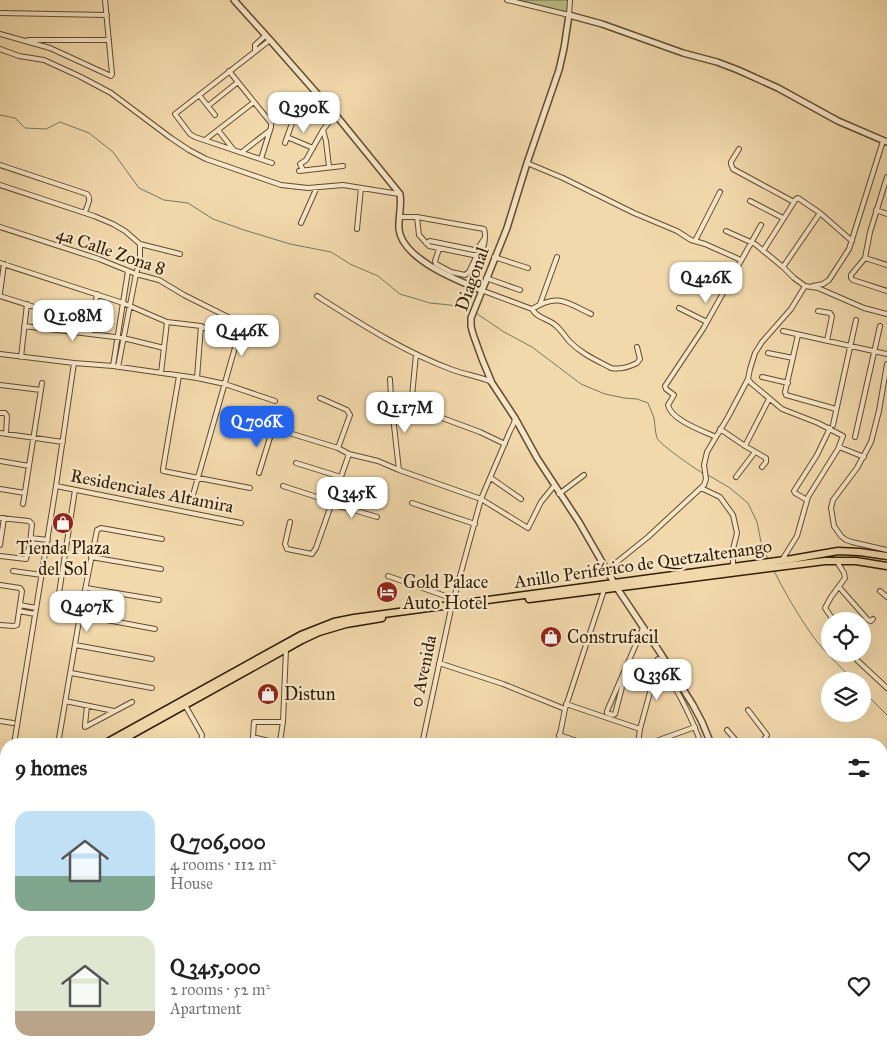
<!DOCTYPE html>
<html lang="en">
<head>
<meta charset="utf-8">
<style>
	:root { --surface:#fff; --page:#f6f6f6; --text:#222; --muted:#767676; --accent:#2563eb }
	body { margin:0; font-family:"IM FELL Great Primer",serif; background:var(--page); color:var(--text); height:100vh; display:flex; flex-direction:column; font-size:19px; white-space:nowrap }
	* { box-sizing:border-box; margin:0 }
	p { font-size:16px; color:var(--muted) }
	.icon { flex:none; width:28px; height:28px; fill:none; stroke:currentColor; stroke-width:2; stroke-linecap:round; stroke-linejoin:round }
	.map { position:relative; flex:1; overflow:hidden }
	.drawer { position:absolute; left:0px; top:738px; width:888px; height:321px; display:flex; flex-direction:column; background:var(--surface); border-radius:20px 20px 0 0; box-shadow:0 5px 20px #0002 }
	.drawer>* { flex:none }
	.buttons { position:absolute; left:821px; top:612px; display:grid; gap:10px }
	.buttons a { display:grid; place-items:center; width:50px; height:50px; border-radius:50%; background:var(--surface); box-shadow:0 5px 20px #0002; font-size:25px }
	.price { position:absolute; translate:-50% -42px; padding:0 11px; border-radius:10px; background:#fff; color:#222; font-size:16px; line-height:32px; filter:drop-shadow(0 1px 2px #0008) }
	.price::after { content:''; position:absolute; left:50%; top:30px; width:15px; height:11px; margin-left:-8px; background:inherit; clip-path:polygon(0 0,100% 0,50% 100%) }
	.price.active { background:var(--accent); color:#fff }
	ul { padding:0; list-style:none }
	li { display:flex; align-items:center; gap:15px; height:125px; padding:0 15px }
	li span { display:grid; place-items:center; flex:none; width:140px; height:100px; border-radius:15px; color:#555 }
	li>.icon { margin-inline-start:auto }
	span .icon { width:60px; height:60px; fill:#fffc; stroke-width:1 }
	li b { font-size:21px }
	h2 { display:flex; justify-content:space-between; align-items:center; height:60px; padding:0 15px; font-size:21px }
	.map>svg:first-child { display:block }
	.green { fill:#babf8a; stroke:#746e47 }
	.lines { fill:none; stroke-linecap:round; stroke-linejoin:round }
	.stream { stroke:#707b6a; stroke-width:1 }
	.minor-casing { stroke:#604c2e; stroke-width:6 }
	.tertiary-casing { stroke:#604c2e; stroke-width:8 }
	.primary-casing { stroke:#2f1d04; stroke-width:9 }
	.trunk-casing { stroke:#2f1d04; stroke-width:9 }
	.minor { stroke:#f7e6c9; stroke-width:4 }
	.tertiary { stroke:#f7e6c9; stroke-width:5 }
	.primary { stroke:#f2d9ac; stroke-width:6 }
	.trunk { stroke:#f2d9ac; stroke-width:6 }
	.labels { text-anchor:middle; stroke-width:4.5; stroke-linejoin:round; paint-order:stroke }
	.street-label { font-size:18px; fill:#2f1d04; stroke:#f7e6c9 }
	.poi-label { font-size:18px; fill:#2f1d04; stroke:#f7e6c9; text-anchor:start }
</style>
</head>
<body>
<div class="map">
<svg width="887" height="1058" viewBox="0 0 887 1058">
	<rect width="100%" height="100%" fill="#f2d9ac"/>
	<filter id="stains"><feTurbulence type="fractalNoise" baseFrequency=".004" numOctaves="4"/><feColorMatrix values="0 0 0 0 .2 0 0 0 0 .09 0 0 0 0 .02 0 0 0 .5 -.17"/></filter>
	<radialGradient id="worn" r=".72"><stop offset=".6" stop-color="#630" stop-opacity="0"/><stop offset="1" stop-color="#630" stop-opacity=".3"/></radialGradient>
	<path class="green" d="M 518,0 L 568,0 L 567,12 Z"/>
	<g class="lines">
		<path class="stream" d="M 0,115 L 15,118 L 25,128 L 46,129 L 60,122 L 89,133 L 113,152 L 139,188 L 164,200 L 188,203 L 213,219 L 244,230 L 290,244 L 331,252 L 350,264 L 378,276 L 400,294 L 430,303 L 450,305 L 472,311
			M 476,313 L 504,332 L 532,347 L 581,384 L 605,394 L 624,398 L 637,399 L 648,403 C 650,408 652,413 654,418 C 655,424 655,432 657,438 C 659,444 697,470 704,474
			M 708,475 L 730,488 L 748,503 L 757,522 L 762,547 L 768,559
			M 774,571 C 785,593 798,615 812,635 C 824,652 840,666 854,681
			M 862,690 L 887,715
			M 0,983 L 6,982
			M 206,1052 L 207,1058"/>
		<g class="minor-casing">
			<path id="minor" d="M 507,0 L 569,15 L 570,0
				M 0,13 L 107,15
				M 0,34 L 50,48 L 111,76 L 112,74 L 105,0
				M 28,40 L 109,40
				M 270,40 L 175,114 L 190,134 L 195,137 L 272,163
				M 0,49 L 19,56 L 44,60 L 81,77 L 111,93 L 171,138 L 189,150 L 206,159 L 281,185 L 308,188 L 343,185 L 399,194
				M 255,51 L 255,45 L 266,35
				M 229,71 L 271,123 L 271,127 L 261,159
				M 199,95 L 215,115
				M 208,106 L 238,82
				M 271,124 L 279,105
				M 218,130 L 233,149
				M 323,130 L 326,141 L 329,167
				M 287,137 L 313,148
				M 205,140 L 254,102
				M 285,143 L 296,112
				M 739,149 L 731,162 L 731,164 L 733,169 L 794,202
				M 242,152 L 269,131
				M 527,163 L 563,178 L 634,213 L 677,231 L 691,240 L 705,244 L 741,260
				M 0,165 L 87,194 C 92,199 87,206 85,212
				M 303,170 L 300,164 L 306,160 L 323,130 L 335,114
				M 299,171 L 343,166
				M 887,177 L 870,232 L 865,258 L 851,275 L 851,278 L 853,280 L 887,291
				M 0,185 L 94,216 L 113,224 L 125,231 L 140,244 L 180,254
				M 750,201 L 783,218
				M 876,210 L 887,214
				M 400,217 L 417,217
				M 417,217 L 484,229 C 486,235 485,251 478,255 C 476,255 475,255 473,255 L 429,246 L 419,235 Z
				M 301,223 L 317,187
				M 0,227 L 99,259 L 136,274 L 159,280 L 184,295 L 264,335
				M 357,229 L 361,188
				M 726,231 L 755,244 L 783,267 L 794,278 L 805,286 L 818,288 L 864,308 L 887,314
				M 695,241 L 720,192
				M 426,243 L 430,241 L 474,250 C 479,249 481,243 484,239
				M 439,249 L 435,261 L 436,264 L 451,272 L 465,275 L 469,272 L 477,255
				M 763,251 L 796,199 L 798,198 L 820,213 L 852,241
				M 494,257 L 528,268
				M 865,258 L 887,265
				M 0,263 L 123,303 L 167,322 L 201,326 L 236,344
				M 783,267 L 820,213
				M 486,278 L 520,290
				M 813,286 L 823,284 L 829,280 L 849,249 L 883,141
				M 481,290 L 532,309 C 537,318 546,318 554,324 C 561,329 565,337 570,342 C 582,354 596,360 611,368 C 620,370 629,367 637,363 L 640,359 L 637,347
				M 0,293 L 4,264
				M 0,296 L 91,325
				M 317,296 C 361,324 404,352 453,370 C 464,374 476,376 487,380 L 491,382
				M 540,304 L 557,257
				M 679,308 L 707,322
				M 532,309 C 558,293 566,302 591,314
				M 818,311 L 830,313 L 832,316 L 827,341
				M 24,326 L 123,338 L 164,348
				M 783,331 L 887,354
				M 90,334 L 97,294
				M 798,335 L 785,392 L 786,395 L 836,409
				M 768,353 L 793,358
				M 0,354 L 74,363 L 113,366 L 197,378 L 225,384 L 275,401
				M 21,357 L 27,304
				M 887,364 L 879,411 L 871,442 L 857,468 L 833,500 L 831,508 L 834,526 L 841,536 L 846,540 L 852,542 L 887,550
				M 113,366 L 128,271
				M 118,367 L 136,274 L 140,261 L 140,244
				M 161,373 L 167,322
				M 179,376 L 163,469 L 163,471 L 250,488
				M 762,377 L 788,383
				M 197,378 L 201,326
				M 390,379 L 391,399 L 480,432 L 505,444
				M 748,379 L 751,383 L 782,409 L 818,423 L 843,436 L 838,449 L 808,497 L 797,536 L 782,560
				M 0,385 L 41,390
				M 320,398 L 347,410 L 350,415 L 338,448
				M 391,399 L 399,470
				M 411,407 L 416,354
				M 0,413 L 5,413 L 7,416 L 6,434
				M 833,425 L 856,320
				M 720,429 L 745,446 L 766,458 L 766,462 L 762,467
				M 0,433 L 63,442
				M 716,437 C 703,431 671,420 668,405 L 674,395 L 666,389 L 665,386 L 703,329 L 761,225
				M 855,437 L 880,326
				M 745,446 L 769,399
				M 839,447 L 864,457
				M 0,461 L 29,466
				M 296,463 L 341,477
				M 259,473 L 273,428 L 338,448 L 349,454 L 378,461 L 399,470 L 481,499 L 528,528 L 541,502 L 554,486
				M 736,477 L 755,452
				M 491,478 L 521,499
				M 56,486 L 241,523
				M 283,486 L 332,502
				M 701,488 L 720,497 L 733,515 L 737,533 L 733,549 L 733,567
				M 0,489 L 25,493
				M 559,494 L 584,475
				M 193,495 L 236,344 L 244,325
				M 807,500 L 795,493 L 794,491 L 817,455 L 830,428
				M 412,503 L 475,524
				M 23,504 L 42,383
				M 332,505 L 347,508 L 377,517
				M 0,518 L 29,521 L 32,524 L 30,543 L 26,559 L 0,556
				M 290,522 L 285,544 L 287,549 L 312,554 L 316,548 L 349,454
				M 31,538 L 48,540
				M 30,543 L 47,545
				M 0,545 L 4,518
				M 91,557 L 161,569
				M 607,570 L 648,537 L 704,485 L 706,479 L 704,465 L 707,452 L 728,417 L 748,379 L 750,369 L 755,353 L 762,342 L 791,309 L 805,286
				M 13,571 L 42,575
				M 388,576 L 454,599
				M 0,585 L 20,588 L 22,591 L 17,625 L 14,626 L 0,625
				M 839,587 L 868,620 L 871,621 L 873,619
				M 86,588 L 159,600
				M 880,591 L 887,597
				M 59,593 L 75,490
				M 20,605 L 36,608
				M 19,611 L 35,614
				M 80,615 L 155,629
				M 834,621 L 825,608 L 831,597 L 845,578 L 844,573 L 836,560
				M 75,645 L 152,659
				M 856,654 L 856,658 L 858,661 L 887,688
				M 658,659 C 675,686 691,714 701,744
				M 439,663 L 503,684 L 565,709
				M 628,664 L 615,714 L 613,715 L 607,713 L 607,711 L 643,628
				M 71,673 L 152,688
				M 65,701 L 114,711
				M 566,704 L 640,729
				M 185,705 L 202,735 L 201,744
				M 87,706 L 85,725 L 85,727 L 132,702
				M 748,710 L 767,735 L 761,744
				M 0,721 L 13,723
				M 283,722 L 254,722 L 253,737 L 277,743 L 280,741 L 283,722 L 286,649
				M 727,730 L 739,744
				M 559,735 L 586,744
				M 14,744 L 56,486 L 74,363
				M 58,744 L 80,615 L 97,530 L 101,528 L 162,539
				M 194,744 L 202,739
				M 422,744 L 451,609 L 481,499 L 510,431 L 514,423 L 515,418
				M 558,744 L 565,709 L 604,590
				M 638,744 L 640,729 L 659,659
				M 648,744 L 695,727
				M 6,796 L 4,812 L 6,817
				M 881,843 L 887,840
				M 881,874 L 887,870
				M 881,917 L 887,913
				M 881,936 L 887,932
				M 881,959 L 887,955
				M 567,1052 L 576,1058
				M 781,1052 L 786,1058
				M 37,1058 L 38,1052
				M 246,1058 L 246,1052
				M 370,1058 L 371,1052
				M 427,1058 L 427,1052
				M 485,1058 L 485,1052
				M 723,1058 L 727,1052
				M 813,1058 L 819,1052"/>
		</g>
		<g class="tertiary-casing">
			<path id="tertiary" d="M 234,0 L 270,40 L 335,114 L 400,194 C 402,206 398,218 399,229 C 402,259 457,280 481,290
				M 711,744 L 702,722 L 693,705 L 661,654 L 617,588 L 579,522 L 537,458 L 515,418 L 492,383 L 482,359 L 473,334 L 471,326 L 471,318 L 507,228 L 527,163 L 559,70 L 564,48 L 569,15 L 602,24 L 683,53 L 717,62 L 738,70 L 778,88 L 838,121 L 887,142
				M 881,1032 L 887,1039
				M 0,1052 L 6,1051
				M 66,1052 L 68,1058"/>
		</g>
		<g class="primary-casing">
			<path id="primary" d="M 628,1052 L 634,1058
				M 635,1052 L 642,1058"/>
		</g>
		<g class="trunk-casing">
			<path id="trunk" d="M 529,599 L 825,561 L 856,561 L 887,566
				M 104,744 L 301,635 L 334,622 L 354,618 L 792,559 L 838,551 L 860,552 L 887,556
				M 115,744 L 302,640 L 319,632 L 346,624 L 382,618
				M 0,818 L 6,819
				M 0,824 L 6,825"/>
		</g>
		<use href="#minor" class="minor"/>
		<use href="#tertiary" class="tertiary"/>
		<use href="#primary" class="primary"/>
		<use href="#trunk" class="trunk"/>
	</g>
	<defs>
		<g id="shop-disc" transform="scale(1.125)"><circle r="9.5" fill="#8f2418" stroke="#f7e6c9"/><path d="M-5-2.5h2.3a2.7 3.5 0 0 1 5.4 0H5L5.5 6h-11ZM-1.5-2.5h3a1.5 2.3 0 0 0-3 0Z" fill="#fff"/></g>
		<g id="hotel-disc" transform="scale(1.125)"><circle r="9.5" fill="#8f2418" stroke="#f7e6c9"/><path d="M-6-4.5h1.5V1H6V5H4.5V3h-9V5H-6ZM-4 0a1.8 1.8 0 1 1 3.6 0ZM.5 0V-2.5h3Q6-2.5 6 0Z" fill="#fff"/></g>
	</defs>
	<g fill-rule="evenodd">
		<use href="#shop-disc" x="63" y="523"/>
		<use href="#hotel-disc" x="387" y="592"/>
		<use href="#shop-disc" x="551" y="637"/>
		<use href="#shop-disc" x="268" y="694"/>
	</g>
	<g class="labels">
		<g class="street-label">
			<text transform="translate(111 251) rotate(19)" y="6">4a Calle Zona 8</text>
			<text transform="translate(472 279) rotate(-70)" y="6">Diagonal</text>
			<text transform="translate(152 491) rotate(11)" y="6">Residenciales Altamira</text>
			<text transform="translate(643 564) rotate(-8)" y="6">Anillo Periférico de Quetzaltenango</text>
			<text transform="translate(423 671) rotate(-78)" y="6">0 Avenida</text>
		</g>
		<g class="poi-label">
			<text x="63" y="554" text-anchor="middle">Tienda Plaza<tspan x="63" dy="21">del Sol</tspan></text>
			<text x="403" y="588">Gold Palace<tspan x="403" dy="21">Auto Hotel</tspan></text>
			<text x="567" y="643">Construfacil</text>
			<text x="284" y="700">Distun</text>
		</g>
	</g>
	<rect width="100%" height="100%" filter="url(#stains)"/>
	<rect width="100%" height="100%" fill="url(#worn)"/>
</svg>
<div class="buttons">
<a><svg class="icon" aria-label="locate" viewBox="0 0 24 24"><circle cx="12" cy="12" r="6"/><path d="M12 2v4M12 18v4M2 12h4M18 12h4"/></svg></a>
<a><svg class="icon" aria-label="layers" viewBox="0 0 24 24"><path d="M12 4l9 5-9 5-9-5zM3 14l9 5 9-5"/></svg></a>
</div>
<b class="price" style="left:304px;top:134px">Q 390K</b>
<b class="price" style="left:706px;top:304px">Q 426K</b>
<b class="price" style="left:73px;top:342px">Q 1.08M</b>
<b class="price" style="left:242px;top:357px">Q 446K</b>
<b class="price" style="left:405px;top:434px">Q 1.17M</b>
<b class="price active" style="left:257px;top:448px">Q 706K</b>
<b class="price" style="left:352px;top:519px">Q 345K</b>
<b class="price" style="left:87px;top:633px">Q 407K</b>
<b class="price" style="left:657px;top:701px">Q 336K</b>
<section class="drawer">
<h2>9 homes<svg class="icon" aria-label="filters" viewBox="0 0 24 24"><path d="M4 7h16M4 17h16"/><circle cx="9" cy="7" r="2"/><circle cx="15" cy="17" r="2"/></svg></h2>
<ul>
<li><span style="background:linear-gradient(#bfe0f5 65%,#7fa58c 0)"><svg class="icon" aria-label="home" viewBox="0 0 24 24"><path d="M3 11l9-7 9 7M6 9v11h12V9"/></svg></span><div><b>Q 706,000</b><p>4 rooms · 112 m²</p><p>House</p></div><svg class="icon" aria-label="heart" viewBox="0 0 24 24"><path d="M12 20l-8-8c-3-5 5-10 8-4 3-6 11-1 8 4z"/></svg></li>
<li><span style="background:linear-gradient(#dfe7d0 75%,#b9a48a 0)"><svg class="icon" aria-label="home" viewBox="0 0 24 24"><path d="M3 11l9-7 9 7M6 9v11h12V9"/></svg></span><div><b>Q 345,000</b><p>2 rooms · 52 m²</p><p>Apartment</p></div><svg class="icon" aria-label="heart" viewBox="0 0 24 24"><path d="M12 20l-8-8c-3-5 5-10 8-4 3-6 11-1 8 4z"/></svg></li>
</ul>
</section>
</div>
</body>
</html>
